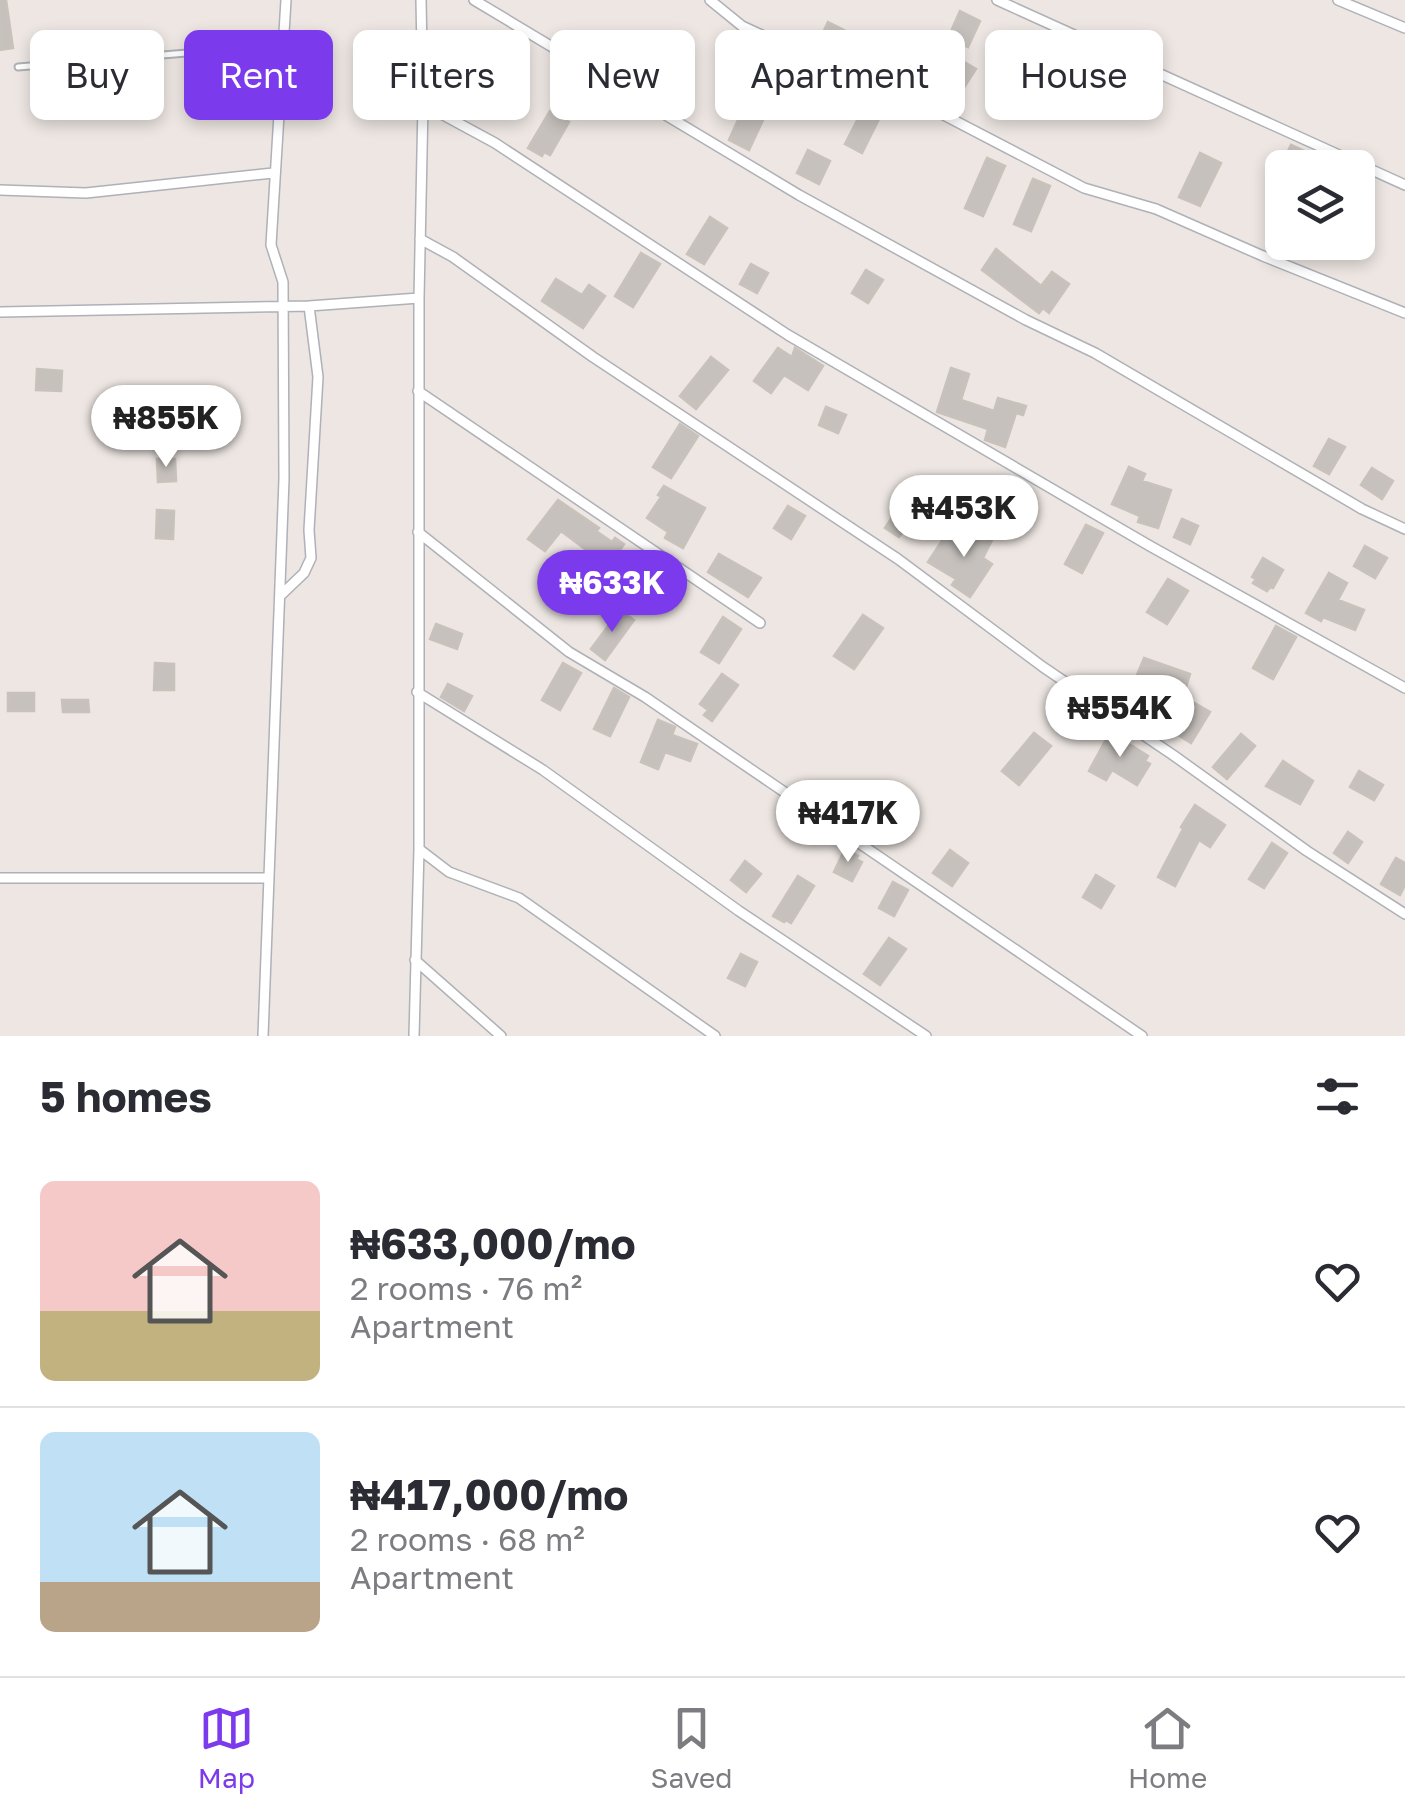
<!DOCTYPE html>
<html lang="en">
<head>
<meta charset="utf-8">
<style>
	:root { --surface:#fff; --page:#f2f2f3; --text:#2b2b33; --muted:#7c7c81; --line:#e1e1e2; --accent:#7c3aed }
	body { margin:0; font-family:"Golos Text",sans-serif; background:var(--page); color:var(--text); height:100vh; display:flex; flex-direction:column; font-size:38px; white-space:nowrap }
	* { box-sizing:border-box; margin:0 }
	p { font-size:32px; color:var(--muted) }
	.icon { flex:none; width:55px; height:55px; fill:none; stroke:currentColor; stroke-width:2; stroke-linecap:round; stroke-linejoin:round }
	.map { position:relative; height:1036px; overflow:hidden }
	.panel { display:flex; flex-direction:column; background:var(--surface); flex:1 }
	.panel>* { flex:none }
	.guide { position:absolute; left:30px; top:30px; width:1345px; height:90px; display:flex; gap:20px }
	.controls { position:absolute; left:1265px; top:150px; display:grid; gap:20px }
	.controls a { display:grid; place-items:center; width:110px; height:110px; border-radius:15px; background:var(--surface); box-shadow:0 5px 15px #0003; font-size:50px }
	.price { position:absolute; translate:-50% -85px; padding:0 22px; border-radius:35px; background:#fff; color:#222; font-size:32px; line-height:65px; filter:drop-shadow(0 2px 5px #0008) }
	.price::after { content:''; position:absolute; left:50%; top:60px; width:30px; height:22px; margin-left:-15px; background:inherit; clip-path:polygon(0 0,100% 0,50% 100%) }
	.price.selected { background:var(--accent); color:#fff }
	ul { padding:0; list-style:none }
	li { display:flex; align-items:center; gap:30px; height:250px; padding:0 40px }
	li+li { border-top:2px solid var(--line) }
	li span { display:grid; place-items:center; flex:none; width:280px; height:200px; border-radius:15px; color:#555 }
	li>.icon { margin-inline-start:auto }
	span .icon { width:120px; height:120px; fill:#fffc; stroke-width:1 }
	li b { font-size:42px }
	h2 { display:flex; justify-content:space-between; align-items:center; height:120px; padding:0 40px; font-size:42px }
	.tag { padding:0 35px; border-radius:15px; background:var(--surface); box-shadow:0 5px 15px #0003; font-size:35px; line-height:90px }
	.tag.selected { background:var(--accent); color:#fff }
	.menu { display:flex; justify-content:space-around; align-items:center; height:140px; border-top:2px solid var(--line); background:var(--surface); font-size:28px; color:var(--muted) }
	.menu a { display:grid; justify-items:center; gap:5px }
	.menu .selected { color:var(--accent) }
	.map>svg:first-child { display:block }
	.building { fill:#c6c1bd; stroke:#c8c2bb; stroke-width:2.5 }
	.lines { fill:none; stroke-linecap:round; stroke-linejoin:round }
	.lane-casing { stroke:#aeb1b7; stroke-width:9 }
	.street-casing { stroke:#aeb1b7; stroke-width:12 }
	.lane { stroke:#fff; stroke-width:5 }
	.street { stroke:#fff; stroke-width:9 }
</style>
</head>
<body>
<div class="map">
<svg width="1405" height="1036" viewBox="0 0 1405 1036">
	<rect width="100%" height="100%" fill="#ede6e2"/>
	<path class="building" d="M 0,0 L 6,0 L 13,48 L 0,50 Z
		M 960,11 L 980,21 L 968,47 L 948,38 Z
		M 828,22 L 844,30 L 835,47 L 820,39 Z
		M 735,36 L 752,44 L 738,71 L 721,63 Z
		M 959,59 L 976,69 L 956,100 L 939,89 Z
		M 831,85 L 847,94 L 834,116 L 818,107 Z
		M 748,98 L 769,107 L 749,150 L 729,140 Z
		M 550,111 L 569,122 L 550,155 L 544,152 L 542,156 L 528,148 Z
		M 862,111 L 879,119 L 862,153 L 845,144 Z
		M 1291,145 L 1311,154 L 1304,168 L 1280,168 Z
		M 808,150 L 830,161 L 819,184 L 797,173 Z
		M 1200,153 L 1221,163 L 1200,206 L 1179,197 Z
		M 987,158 L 1005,166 L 983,216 L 965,208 Z
		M 1033,179 L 1050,186 L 1031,231 L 1014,224 Z
		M 710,217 L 727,228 L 704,264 L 687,254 Z
		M 996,249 L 1041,286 L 1052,272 L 1069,284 L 1049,313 L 1043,308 L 1039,313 L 982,270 Z
		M 641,253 L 660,264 L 633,307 L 615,296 Z
		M 751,264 L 768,273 L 757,293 L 740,284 Z
		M 866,270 L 883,280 L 868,303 L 852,293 Z
		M 556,279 L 582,295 L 589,285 L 605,296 L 583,328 L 542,301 Z
		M 778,348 L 792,357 L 795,348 L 823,366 L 808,390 L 784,375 L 771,393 L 754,381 Z
		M 711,357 L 728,370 L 696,409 L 680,396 Z
		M 951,368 L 969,374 L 961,400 L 994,411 L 998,398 L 1026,406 L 1023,415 L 1016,413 L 1005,447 L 985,440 L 988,429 L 937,412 Z
		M 37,369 L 62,371 L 61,391 L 36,390 Z
		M 179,402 L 181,430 L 159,431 L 157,404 Z
		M 826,407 L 846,415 L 838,433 L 819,425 Z
		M 680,424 L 698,436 L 671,478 L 653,467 Z
		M 1329,439 L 1345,447 L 1329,474 L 1314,466 Z
		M 157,459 L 175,459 L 176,481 L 158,482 Z
		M 1129,467 L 1145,474 L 1142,481 L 1171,490 L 1158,528 L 1138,522 L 1140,516 L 1112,504 Z
		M 1372,468 L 1393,481 L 1382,499 L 1361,485 Z
		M 664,486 L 705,508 L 683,548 L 665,538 L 668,532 L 647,518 L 661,497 L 658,495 Z
		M 907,495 L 922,504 L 899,537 L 885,528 Z
		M 558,500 L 599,528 L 596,531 L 612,542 L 615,538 L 624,544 L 596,586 L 579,576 L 593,555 L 561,531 L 545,551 L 528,539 Z
		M 788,506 L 805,516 L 791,539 L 774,528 Z
		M 157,510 L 174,511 L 173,539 L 156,538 Z
		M 1182,519 L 1198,526 L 1190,544 L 1174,537 Z
		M 1086,525 L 1103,533 L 1082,573 L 1065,564 Z
		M 979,528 L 994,536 L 983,558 L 992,564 L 970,597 L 952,585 L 956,579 L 928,562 L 949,530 L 970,544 Z
		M 1365,546 L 1387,558 L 1375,578 L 1354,566 Z
		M 719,554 L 761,578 L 748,597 L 708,572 Z
		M 1263,558 L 1283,570 L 1273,588 L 1270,587 L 1267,591 L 1253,583 L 1256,579 L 1252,577 Z
		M 653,570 L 674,586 L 657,608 L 636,593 Z
		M 1329,573 L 1347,583 L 1338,600 L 1364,610 L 1355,630 L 1323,617 L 1321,621 L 1306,613 Z
		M 1168,579 L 1188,591 L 1167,624 L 1147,612 Z
		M 620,610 L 634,620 L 605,660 L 591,649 Z
		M 863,615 L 883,628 L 854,669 L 834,656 Z
		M 723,617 L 741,629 L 719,663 L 701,652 Z
		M 436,624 L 462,634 L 457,649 L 430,639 Z
		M 1276,626 L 1296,637 L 1273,679 L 1253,668 Z
		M 1144,658 L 1190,674 L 1184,693 L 1137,675 Z
		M 155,663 L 174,664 L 174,690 L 154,690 Z
		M 563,663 L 581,673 L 560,710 L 542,700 Z
		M 722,674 L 738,685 L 712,721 L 704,715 L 708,710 L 700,704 Z
		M 448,684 L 472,696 L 464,711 L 441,697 Z
		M 614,688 L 629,697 L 610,736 L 594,729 Z
		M 8,693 L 34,693 L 34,711 L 8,711 Z
		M 62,700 L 88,700 L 89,712 L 63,712 Z
		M 1191,701 L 1210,712 L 1191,743 L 1172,731 Z
		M 658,720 L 675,727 L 672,735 L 697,744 L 690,761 L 665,752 L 658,769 L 641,762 Z
		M 1110,732 L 1148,756 L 1145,761 L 1150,764 L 1137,785 L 1112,770 L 1106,780 L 1089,771 Z
		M 1034,733 L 1051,746 L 1019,785 L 1002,771 Z
		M 1241,734 L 1255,746 L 1227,779 L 1213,767 Z
		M 1283,761 L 1313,781 L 1300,804 L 1266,786 Z
		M 1359,771 L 1383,785 L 1374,800 L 1350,787 Z
		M 1195,805 L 1225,825 L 1210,847 L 1199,840 L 1175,886 L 1158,877 L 1183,829 L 1181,827 Z
		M 1348,832 L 1362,842 L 1348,863 L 1334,853 Z
		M 1272,843 L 1287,853 L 1264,888 L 1249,879 Z
		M 845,849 L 858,856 L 856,859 L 862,862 L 852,881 L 834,872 Z
		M 950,850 L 968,863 L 952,886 L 933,873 Z
		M 1396,858 L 1405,863 L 1405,885 L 1400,895 L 1381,884 Z
		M 745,861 L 761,874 L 746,892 L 731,880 Z
		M 1096,875 L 1114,886 L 1101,908 L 1083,897 Z
		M 798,876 L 814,886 L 791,923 L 786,920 L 784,922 L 773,916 Z
		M 893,882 L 908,890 L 894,916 L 879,908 Z
		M 889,938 L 906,949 L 880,985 L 864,974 Z
		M 741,954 L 757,962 L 745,986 L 728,978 Z"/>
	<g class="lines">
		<g class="lane-casing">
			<path id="lane" d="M 18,67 L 283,45"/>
		</g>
		<g class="street-casing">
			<path id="street" d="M 474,0 L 799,195 L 1026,320 L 1095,353 L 1362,509 L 1405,529
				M 710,0 L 742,26 L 781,44 L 844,63 L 1084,188 L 1156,209 L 1263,256 L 1405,313
				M 997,0 L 1405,185
				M 1338,0 L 1405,28
				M 423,104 L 495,143 L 788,335 L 1150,546 L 1405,688
				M 0,190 L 86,193 L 273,173
				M 420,239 L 453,257 L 593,357 L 898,559 L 1043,667 L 1173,755 L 1307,851 L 1405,914
				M 0,312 L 309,306 L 419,298 L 423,104 L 421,0
				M 418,391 L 760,623
				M 418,532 L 569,652 L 645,697 L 1142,1036
				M 281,595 L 304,573 L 311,558 L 309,530 L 318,377 L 309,306
				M 417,692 L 543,770 L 739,911 L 926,1036
				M 419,849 L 449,872 L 519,898 L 715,1036
				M 0,878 L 269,878
				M 415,960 L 501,1036
				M 263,1036 L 284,479 L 283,282 L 271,245 L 286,0
				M 414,1036 L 419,849 L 419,298"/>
		</g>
		<use href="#lane" class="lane"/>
		<use href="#street" class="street"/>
	</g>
</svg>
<div class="controls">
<a><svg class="icon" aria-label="layers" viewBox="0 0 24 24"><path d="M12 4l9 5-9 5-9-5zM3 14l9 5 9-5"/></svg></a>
</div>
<b class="price" style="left:166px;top:470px">₦855K</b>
<b class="price" style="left:964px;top:560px">₦453K</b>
<b class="price selected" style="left:612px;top:635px">₦633K</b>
<b class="price" style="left:1120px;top:760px">₦554K</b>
<b class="price" style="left:848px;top:865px">₦417K</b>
<div class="guide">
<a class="tag">Buy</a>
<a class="tag selected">Rent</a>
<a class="tag">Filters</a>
<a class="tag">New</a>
<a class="tag">Apartment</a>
<a class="tag">House</a>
</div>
</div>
<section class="panel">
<h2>5 homes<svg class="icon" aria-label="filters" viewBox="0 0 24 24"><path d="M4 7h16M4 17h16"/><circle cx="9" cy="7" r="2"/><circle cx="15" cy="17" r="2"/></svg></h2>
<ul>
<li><span style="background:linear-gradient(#f6c9c9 65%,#c2b280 0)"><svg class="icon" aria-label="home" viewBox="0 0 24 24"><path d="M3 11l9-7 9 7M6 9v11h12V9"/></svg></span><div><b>₦633,000/mo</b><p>2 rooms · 76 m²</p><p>Apartment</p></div><svg class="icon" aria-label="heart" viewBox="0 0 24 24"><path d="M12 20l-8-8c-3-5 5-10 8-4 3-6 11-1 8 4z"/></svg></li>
<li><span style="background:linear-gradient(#bfe0f5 75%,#b9a48a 0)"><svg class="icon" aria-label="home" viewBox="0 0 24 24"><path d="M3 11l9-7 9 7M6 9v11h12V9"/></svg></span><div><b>₦417,000/mo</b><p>2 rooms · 68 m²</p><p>Apartment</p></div><svg class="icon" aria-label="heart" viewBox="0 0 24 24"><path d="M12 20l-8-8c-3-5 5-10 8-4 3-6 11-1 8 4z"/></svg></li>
</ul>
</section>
<nav class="menu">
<a class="selected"><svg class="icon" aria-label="map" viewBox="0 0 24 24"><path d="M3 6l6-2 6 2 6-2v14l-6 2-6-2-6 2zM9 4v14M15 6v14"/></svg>Map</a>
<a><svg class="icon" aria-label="saved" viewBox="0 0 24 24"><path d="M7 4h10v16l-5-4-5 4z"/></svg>Saved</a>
<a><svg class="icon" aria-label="home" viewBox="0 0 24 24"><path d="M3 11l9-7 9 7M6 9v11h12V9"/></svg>Home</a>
</nav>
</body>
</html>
